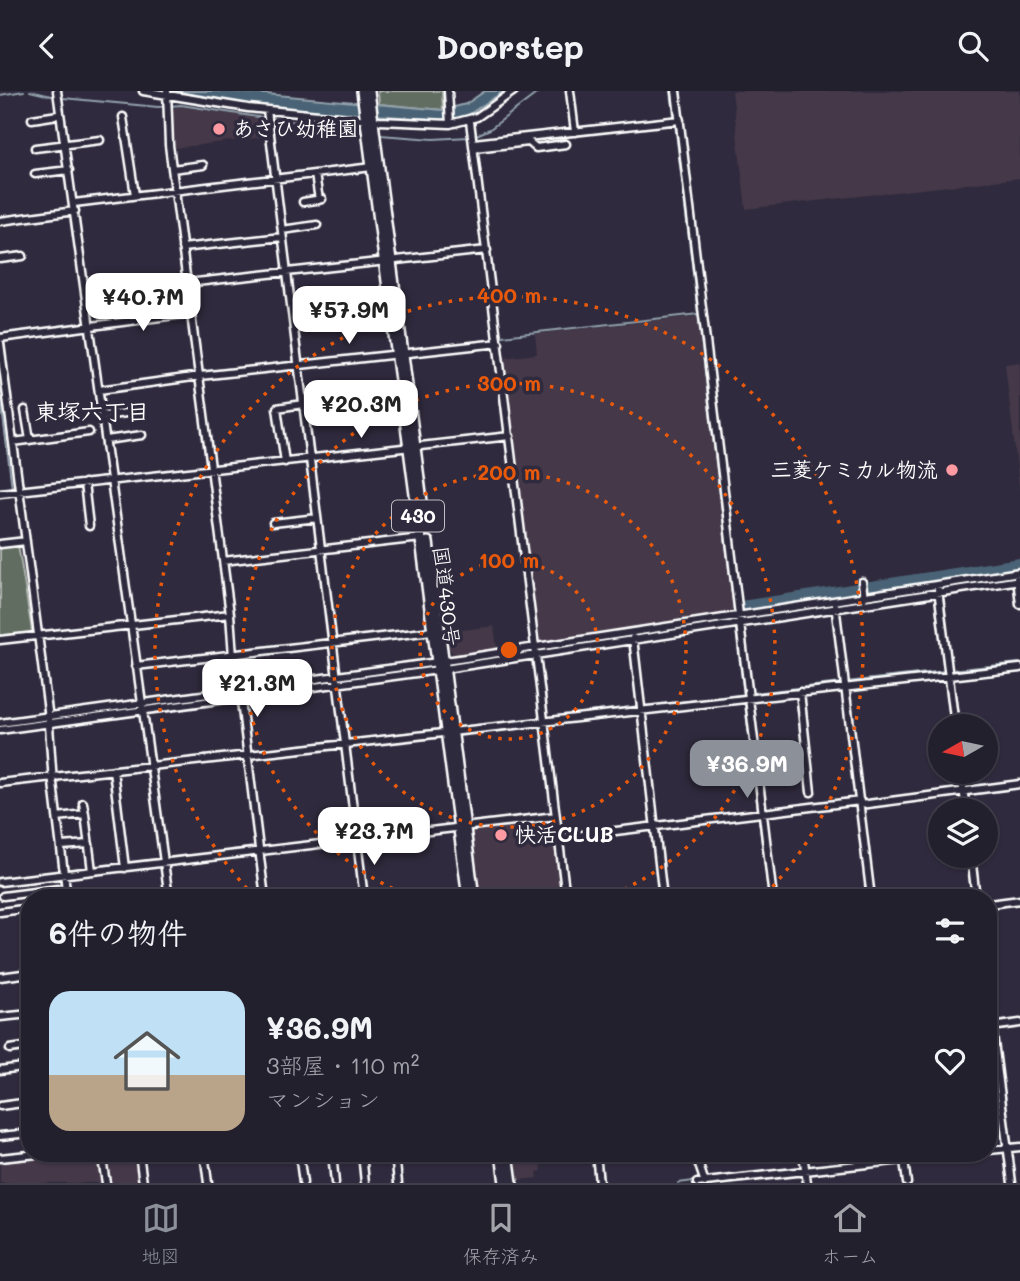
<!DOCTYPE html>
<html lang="ja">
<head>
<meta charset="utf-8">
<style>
	:root { --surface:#23202e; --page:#2b2836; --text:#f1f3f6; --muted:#a3a3aa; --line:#403e4a; --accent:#8c9099 }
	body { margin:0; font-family:Mali,"Klee One",sans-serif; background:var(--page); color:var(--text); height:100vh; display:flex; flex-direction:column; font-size:26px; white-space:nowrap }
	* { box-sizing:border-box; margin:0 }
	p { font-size:23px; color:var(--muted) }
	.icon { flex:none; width:38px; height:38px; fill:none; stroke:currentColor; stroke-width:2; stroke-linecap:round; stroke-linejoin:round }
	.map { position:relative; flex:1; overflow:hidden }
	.drawer { position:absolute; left:21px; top:798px; width:976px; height:273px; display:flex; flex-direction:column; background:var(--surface); border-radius:28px; box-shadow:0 2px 5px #0004,0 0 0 2px var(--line) }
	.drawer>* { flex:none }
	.needle { width:46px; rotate:261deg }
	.tools { position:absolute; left:928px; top:623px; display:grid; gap:14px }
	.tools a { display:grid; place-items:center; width:70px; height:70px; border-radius:50%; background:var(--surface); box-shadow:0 2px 5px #0004,0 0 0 2px var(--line); font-size:35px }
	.price { position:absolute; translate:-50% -60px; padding:0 16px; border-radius:14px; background:#fff; color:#222; font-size:23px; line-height:46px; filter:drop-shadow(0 2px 4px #0008) }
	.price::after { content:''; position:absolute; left:50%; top:42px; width:21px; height:16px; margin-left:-10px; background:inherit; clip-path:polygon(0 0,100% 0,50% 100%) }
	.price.selected { background:var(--accent); color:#fff }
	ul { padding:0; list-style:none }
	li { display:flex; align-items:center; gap:21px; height:175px; padding:0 28px }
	li span { display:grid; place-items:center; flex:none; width:196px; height:140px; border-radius:21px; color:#555 }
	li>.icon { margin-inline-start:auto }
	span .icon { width:84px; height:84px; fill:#fffc; stroke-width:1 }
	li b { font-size:30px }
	h2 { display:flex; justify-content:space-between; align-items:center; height:84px; padding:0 28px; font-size:30px }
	header { display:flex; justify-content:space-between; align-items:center; height:91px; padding:0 28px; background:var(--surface); font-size:32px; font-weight:700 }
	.tab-bar { display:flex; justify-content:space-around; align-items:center; height:98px; border-top:2px solid var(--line); background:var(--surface); font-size:19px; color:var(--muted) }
	.tab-bar a { display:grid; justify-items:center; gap:4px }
	.tab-bar .selected { color:var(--accent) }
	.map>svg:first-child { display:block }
	.built { fill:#443948 }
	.green { fill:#626d62; stroke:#b0b6b0; stroke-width:2 }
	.water { fill:#4a6274; stroke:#92a1ac; stroke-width:2 }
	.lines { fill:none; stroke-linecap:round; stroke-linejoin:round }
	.stream { stroke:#92a1ac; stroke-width:2 }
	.river { stroke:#4a6274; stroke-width:10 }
	.minor-casing { stroke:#fff; stroke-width:11 }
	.highway-casing { stroke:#fff; stroke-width:14 }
	.minor { stroke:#2f2a3d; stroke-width:6 }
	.highway { stroke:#2f2a3d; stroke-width:9 }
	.ring { fill:none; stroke:#e8590c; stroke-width:3.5; stroke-dasharray:3.5 7 }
	.poi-dot { fill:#ff9aa2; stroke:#2f2a3d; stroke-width:2.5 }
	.labels { text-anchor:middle; stroke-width:7; stroke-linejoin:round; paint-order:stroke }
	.shield { fill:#2f2a3d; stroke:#c1bfc5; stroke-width:2 }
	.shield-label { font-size:19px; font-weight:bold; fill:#fff }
	.poi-label { font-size:21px; font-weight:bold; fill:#fff; stroke:#2f2a3d; text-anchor:start }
	.street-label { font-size:21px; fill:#fff; stroke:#2f2a3d }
	.neighbourhood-label { font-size:23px; font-weight:bold; fill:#fff; stroke:#2f2a3d }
	.centre { fill:#e8590c; stroke:#2f2a3d; stroke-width:3.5 }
	.ring-label { font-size:21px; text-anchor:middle; font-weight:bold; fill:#e8590c; stroke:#2f2a3d; stroke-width:7; stroke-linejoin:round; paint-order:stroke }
</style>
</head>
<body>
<header><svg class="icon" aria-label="back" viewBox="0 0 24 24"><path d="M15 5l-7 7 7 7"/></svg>Doorstep<svg class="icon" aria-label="search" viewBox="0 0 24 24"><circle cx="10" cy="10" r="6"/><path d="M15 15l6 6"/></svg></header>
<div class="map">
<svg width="1020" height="1092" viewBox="0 0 1020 1092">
	<rect width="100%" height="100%" fill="#2f2a3d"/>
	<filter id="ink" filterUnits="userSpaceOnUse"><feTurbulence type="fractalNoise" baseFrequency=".0143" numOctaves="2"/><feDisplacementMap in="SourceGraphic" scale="14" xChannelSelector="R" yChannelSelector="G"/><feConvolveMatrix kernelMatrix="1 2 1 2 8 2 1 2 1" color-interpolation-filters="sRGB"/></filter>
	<g filter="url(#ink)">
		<path class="built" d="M 732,0 L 1020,0 L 1020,87 L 746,118 Z
			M 180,15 L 263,28 L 265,46 L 175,57 L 172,17 Z
			M 697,225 L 733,521 L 537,551 L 503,267 L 537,263 L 535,243 Z
			M 1020,271 L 1020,402 L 1005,273 Z
			M 494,535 L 497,557 L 455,564 L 449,558 L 447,541 Z
			M 551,728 L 561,807 L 516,807 L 515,797 L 480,802 L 472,738 Z
			M 62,1062 L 99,1062 L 103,1092 L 0,1092 L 0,1069 Z
			M 103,1062 L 136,1062 L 140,1092 L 108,1092 Z
			M 515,1062 L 539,1062 L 542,1080 L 537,1081 L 538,1087 L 518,1089 Z"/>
		<path class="green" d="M 378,0 L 442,0 L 443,19 L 379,13 Z
			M 18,453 L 32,540 L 30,542 L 0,546 L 0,455 Z"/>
		<path class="water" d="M 169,0 L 232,0 L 443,19 L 466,13 L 485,0 L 504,0 L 468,24 L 468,26 L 442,29 L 250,15 Z"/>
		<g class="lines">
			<path class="stream" d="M 30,0 L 51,5
				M 671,0 L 734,520
				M 0,4 L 24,0
				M 63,7 L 158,16 L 181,14 L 264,27
				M 272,28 L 297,31 L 300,36 L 364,42
				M 380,44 L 433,48 L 469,46
				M 474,45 L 490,38 L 540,0
				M 469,46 L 472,73
				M 502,245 L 699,223
				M 0,301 L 12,397 L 0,399
				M 933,485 L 934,489
				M 736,539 L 758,719
				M 941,549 L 945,579
				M 534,573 L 540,625
				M 951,579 L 1019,572
				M 946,588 L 952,635
				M 846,591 L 945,580
				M 753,602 L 841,592
				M 645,615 L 747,603
				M 547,626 L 639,615
				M 541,634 L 552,722
				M 459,636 L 542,627
				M 347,649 L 439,638
				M 249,660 L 341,649
				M 152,671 L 244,661
				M 958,681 L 960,697
				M 54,682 L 146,672
				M 0,688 L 49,683
				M 960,703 L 962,719
				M 553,728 L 562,807
				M 759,729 L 769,807
				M 989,816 L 1020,812
				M 989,937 L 1008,1092
				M 1011,1053 L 1020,1052
				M 989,1056 L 1002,1054
				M 800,1062 L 802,1078
				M 907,1065 L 932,1062
				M 809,1076 L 899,1066
				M 802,1083 L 803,1092
				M 678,1092 L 694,1090"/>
			<path class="river" d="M 741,515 L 1020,472"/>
			<g class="minor-casing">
				<path id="minor" d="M 57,0 L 169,807
					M 143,0 L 248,17 L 379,30 L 450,33 L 477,26 L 514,0
					M 167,0 L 169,54 L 230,523 L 235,594 L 241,610 L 265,807
					M 448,0 L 450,33
					M 570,0 L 575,41
					M 676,0 L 773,807
					M 267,19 L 364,807
					M 123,26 L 135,104
					M 32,28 L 58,24
					M 470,30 L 566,807
					M 474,52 L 680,29
					M 35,57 L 100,49
					M 474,57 L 529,51 L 536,57 L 566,53
					M 172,78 L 203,74
					M 35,83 L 69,79
					M 315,83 L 319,109
					M 303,111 L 322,108
					M 74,112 L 372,76
					M 0,130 L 75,120
					M 282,139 L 317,134
					M 182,157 L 282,146
					M 0,168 L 23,165
					M 187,192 L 487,159
					M 0,247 L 191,222
					M 0,252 L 48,620 L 53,692 L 67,807
					M 99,299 L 200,285 L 499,252
					M 25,319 L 30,349
					M 103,325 L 134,321
					M 106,349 L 142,344
					M 13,351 L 89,341
					M 285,371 L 277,317 L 303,313
					M 84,392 L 89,435
					M 0,402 L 510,345
					M 273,432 L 317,427
					M 0,453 L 26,450
					M 223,470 L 421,447
					M 1017,487 L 1020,513
					M 862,491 L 864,507
					M 938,498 L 955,635
					M 835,513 L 871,807
					M 633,547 L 663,807
					M 0,549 L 230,523
					M 136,575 L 432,540
					M 800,601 L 811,701
					M 0,632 L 459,568 L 1020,481
					M 0,639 L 438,579 L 1020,489
					M 113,679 L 125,777
					M 961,681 L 966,719
					M 0,692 L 1020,577
					M 83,712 L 85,723
					M 860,714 L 1020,693
					M 57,726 L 85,723 L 92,780
					M 559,747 L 860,710
					M 61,755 L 89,753
					M 971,765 L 976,807
					M 0,791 L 556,725
					M 3,805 L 66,797
					M 129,807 L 168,803
					M 989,813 L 1020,809
					M 0,821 L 30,817
					M 0,886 L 30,882
					M 989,912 L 1012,1092
					M 0,926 L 30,923
					M 991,936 L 1020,932
					M 10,958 L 30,955
					M 0,979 L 30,975
					M 0,1015 L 30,1011
					M 0,1045 L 30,1042
					M 989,1059 L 1020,1056
					M 101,1062 L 106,1092
					M 139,1062 L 143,1092
					M 204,1062 L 208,1092
					M 299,1062 L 303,1092
					M 332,1062 L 335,1092
					M 362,1062 L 365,1092
					M 395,1062 L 398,1092
					M 596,1062 L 599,1092
					M 695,1062 L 705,1092
					M 803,1062 L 807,1092
					M 903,1062 L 907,1092
					M 0,1067 L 47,1062
					M 697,1092 L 965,1062"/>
			</g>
			<g class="highway-casing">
				<path id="highway" d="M 362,0 L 468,807
					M 369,0 L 425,434
					M 428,451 L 474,807
					M 501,1062 L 505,1092
					M 508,1062 L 512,1092"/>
			</g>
			<use href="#minor" class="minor"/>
			<use href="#highway" class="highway"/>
		</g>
	</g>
	<g class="ring">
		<circle cx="509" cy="559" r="89"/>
		<circle cx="509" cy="559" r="177"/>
		<path d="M412 806A266 266 0 1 1 606 806"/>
		<path d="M254 805A354 354 0 1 1 764 805"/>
	</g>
	<g class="poi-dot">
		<circle cx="219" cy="38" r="7"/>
		<circle cx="952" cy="379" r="7"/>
		<circle cx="501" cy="744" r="7"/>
	</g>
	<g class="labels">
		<rect class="shield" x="392" y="409.5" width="52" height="31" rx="5"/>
		<g class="shield-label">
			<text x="418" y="432">430</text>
		</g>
		<g class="poi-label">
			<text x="233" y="45">あさひ幼稚園</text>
			<text x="938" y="386" text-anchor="end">三菱ケミカル物流</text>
			<text x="515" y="751">快活CLUB</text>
		</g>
		<g class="street-label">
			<text transform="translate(446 505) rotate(83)" y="7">国道430号</text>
		</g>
		<g class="neighbourhood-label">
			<text x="92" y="329">東塚六丁目</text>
		</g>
	</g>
	<circle cx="509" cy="559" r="10" class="centre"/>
	<g class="ring-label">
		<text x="509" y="212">400 m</text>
		<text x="509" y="300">300 m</text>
		<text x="509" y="389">200 m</text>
		<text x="509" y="477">100 m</text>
	</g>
</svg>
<div class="tools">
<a><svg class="needle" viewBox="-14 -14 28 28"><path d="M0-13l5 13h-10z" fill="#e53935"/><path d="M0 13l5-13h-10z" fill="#a3a3aa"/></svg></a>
<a><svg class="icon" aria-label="layers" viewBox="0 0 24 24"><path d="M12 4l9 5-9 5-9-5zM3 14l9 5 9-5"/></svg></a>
</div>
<b class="price" style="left:143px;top:242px">¥40.7M</b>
<b class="price" style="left:349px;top:255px">¥57.9M</b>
<b class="price" style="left:361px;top:349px">¥20.3M</b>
<b class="price" style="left:257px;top:628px">¥21.3M</b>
<b class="price selected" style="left:747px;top:709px">¥36.9M</b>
<b class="price" style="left:374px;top:776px">¥23.7M</b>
<section class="drawer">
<h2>6件の物件<svg class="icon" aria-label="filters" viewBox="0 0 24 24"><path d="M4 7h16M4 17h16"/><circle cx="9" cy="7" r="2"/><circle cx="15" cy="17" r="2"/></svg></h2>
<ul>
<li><span style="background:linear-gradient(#bfe0f5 60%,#b9a48a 0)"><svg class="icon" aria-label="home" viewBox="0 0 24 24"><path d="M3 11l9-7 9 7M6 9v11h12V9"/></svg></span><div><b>¥36.9M</b><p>3部屋 · 110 m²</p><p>マンション</p></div><svg class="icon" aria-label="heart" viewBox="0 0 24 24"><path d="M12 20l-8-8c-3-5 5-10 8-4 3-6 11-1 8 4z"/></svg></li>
</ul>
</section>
</div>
<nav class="tab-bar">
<a class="selected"><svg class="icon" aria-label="map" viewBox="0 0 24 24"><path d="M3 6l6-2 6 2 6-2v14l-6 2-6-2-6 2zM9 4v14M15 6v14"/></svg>地図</a>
<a><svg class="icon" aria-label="saved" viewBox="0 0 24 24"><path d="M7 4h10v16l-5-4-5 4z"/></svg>保存済み</a>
<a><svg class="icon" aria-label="home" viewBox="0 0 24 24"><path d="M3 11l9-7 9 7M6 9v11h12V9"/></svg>ホーム</a>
</nav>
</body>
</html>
